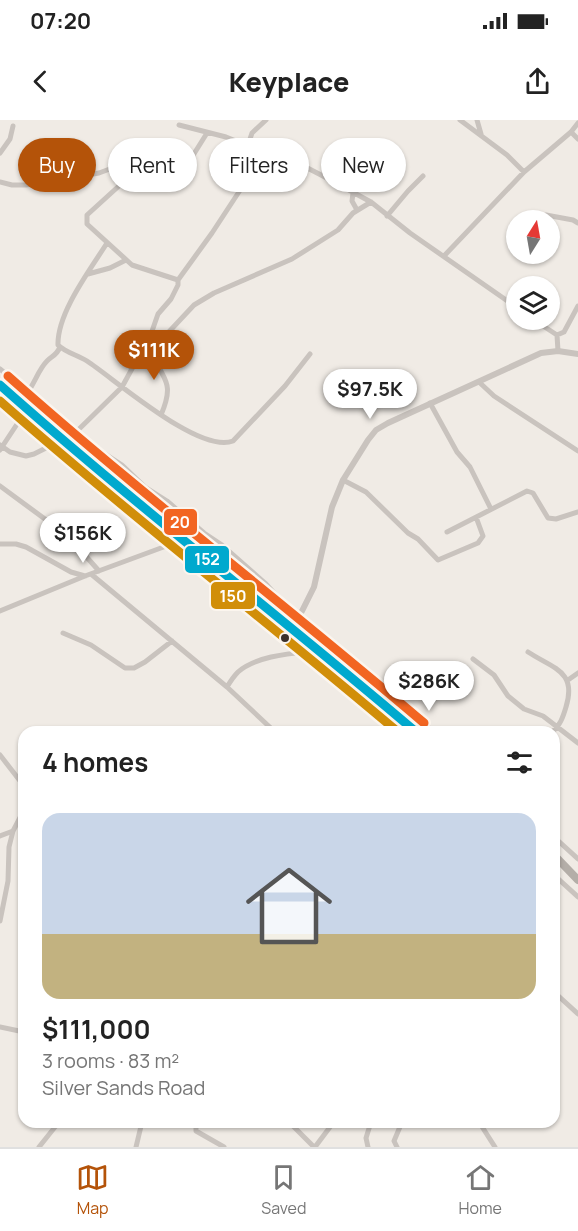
<!DOCTYPE html>
<html lang="en">
<head>
<meta charset="utf-8">
<style>
	:root { --surface:#fff; --page:#f6f6f6; --text:#222; --muted:#767676; --line:#e0e0e0; --accent:#b45309 }
	body { margin:0; font-family:Manrope,sans-serif; background:var(--page); color:var(--text); height:100vh; display:flex; flex-direction:column; font-size:22px; white-space:nowrap }
	* { box-sizing:border-box; margin:0 }
	p { font-size:20px; color:var(--muted) }
	.icon { flex:none; width:33px; height:33px; fill:none; stroke:currentColor; stroke-width:2; stroke-linecap:round; stroke-linejoin:round }
	.map { position:relative; flex:1; overflow:hidden }
	.side { position:absolute; left:18px; top:606px; width:542px; height:402px; display:flex; flex-direction:column; background:var(--surface); border-radius:18px; box-shadow:0 2px 4px #0004 }
	.side>* { flex:none }
	.hud { position:absolute; left:18px; top:18px; width:543px; height:54px; display:flex; gap:12px }
	.needle { width:39px; rotate:11deg }
	.fabs { position:absolute; left:506px; top:90px; display:grid; gap:12px }
	.fabs a { display:grid; place-items:center; width:54px; height:54px; border-radius:50%; background:var(--surface); box-shadow:0 2px 4px #0004; font-size:30px }
	.price { position:absolute; translate:-50% -51px; padding:0 14px; border-radius:21px; background:#fff; color:#222; font-size:20px; line-height:39px; filter:drop-shadow(0 2px 3px #0008) }
	.price::after { content:''; position:absolute; left:50%; top:36px; width:18px; height:14px; margin-left:-9px; background:inherit; clip-path:polygon(0 0,100% 0,50% 100%) }
	.price.active { background:var(--accent); color:#fff }
	ul { padding:0; list-style:none }
	li { display:grid; align-content:center; gap:12px; height:318px; padding:0 24px }
	li+li { border-top:2px solid var(--line) }
	li span { display:grid; place-items:center; height:186px; border-radius:18px; color:#555 }
	li>.icon { margin-inline-start:auto }
	span .icon { width:108px; height:108px; fill:#fffc; stroke-width:1 }
	li b { font-size:26px }
	h2 { display:flex; justify-content:space-between; align-items:center; height:72px; padding:0 24px; font-size:26px }
	.pill { padding:0 21px; border-radius:27px; background:var(--surface); box-shadow:0 2px 4px #0004; font-size:21px; line-height:54px }
	.pill.active { background:var(--accent); color:#fff }
	.status { display:flex; justify-content:space-between; align-items:center; height:42px; padding:0 30px; background:var(--surface); direction:ltr }
	.status svg { height:16px; fill:currentColor }
	header { display:flex; justify-content:space-between; align-items:center; height:78px; padding:0 24px; background:var(--surface); font-size:27px; font-weight:800 }
	.dock { display:flex; justify-content:space-around; align-items:center; height:84px; border-top:2px solid var(--line); background:var(--surface); font-size:16px; color:var(--muted) }
	.dock a { display:grid; justify-items:center; gap:3px }
	.dock .active { color:var(--accent) }
	.map>svg:first-child { display:block }
	.lines { fill:none; stroke-linecap:round; stroke-linejoin:round }
	.minor { stroke:#c9c3be; stroke-width:5 }
	.tertiary { stroke:#c9c3be; stroke-width:6 }
	.trunk { stroke:#b4aea8; stroke-width:8 }
	.bus-1-casing { stroke:#fbf5ee; stroke-width:14 }
	.bus-2-casing { stroke:#fbf5ee; stroke-width:14 }
	.bus-3-casing { stroke:#fbf5ee; stroke-width:14 }
	.bus-1 { stroke:#00a9ce; stroke-width:9 }
	.bus-2 { stroke:#d18e09; stroke-width:9 }
	.bus-3 { stroke:#f26522; stroke-width:9 }
	.bus-dot { fill:#3b302b; stroke:#fbf5ee; stroke-width:2 }
	.line-badge { stroke:#fbf5ee; stroke-width:2 }
	.badge-label { font-size:16px; text-anchor:middle; font-weight:bold; fill:#fff }
</style>
</head>
<body>
<div class="status"><b>07:20</b><svg viewBox="0 0 49 12"><path d="M0 12V9h3v3zM5 12V6h3v6zM10 12V3h3v9zM15 12V0h3v12zM26 1h20v11H26zM47 4h2v5h-2z"/></svg></div>
<header><svg class="icon" aria-label="back" viewBox="0 0 24 24"><path d="M15 5l-7 7 7 7"/></svg>Keyplace<svg class="icon" aria-label="share" viewBox="0 0 24 24"><path d="M12 15V3M7 8l5-5 5 5M5 13v7h14v-7"/></svg></header>
<div class="map">
<svg width="578" height="1027" viewBox="0 0 578 1027">
	<rect width="100%" height="100%" fill="#f0ebe5"/>
	<g class="lines">
		<path class="minor" d="M 460,0 L 507,35 L 524,52
			M 477,0 L 481,14
			M 179,5 L 226,17 L 263,32 L 294,41 L 321,55 L 371,82 L 410,113 L 516,187
			M 571,12 L 578,19
			M 0,33 L 10,19 L 13,6
			M 192,37 L 207,13
			M 115,47 L 121,61 L 120,65 L 87,95 L 87,104 L 132,145 L 178,160
			M 0,62 L 12,65 L 26,65 L 99,53 L 166,28
			M 353,73 L 352,81 L 357,90
			M 546,95 L 573,100 L 578,103
			M 387,96 L 408,71 L 423,56
			M 107,123 C 90,150 57,193 58,225 C 66,233 78,235 87,241 C 116,260 199,334 233,321 L 285,266 L 310,234
			M 444,136 L 524,52 L 571,12 L 578,3
			M 88,154 L 110,148 L 126,140
			M 534,200 L 557,215
			M 151,214 L 165,216 L 194,185 L 214,173 L 292,139 L 338,110 L 353,93 L 371,82
			M 557,215 L 564,212 L 578,186
			M 557,215 L 558,231
			M 154,231 C 159,261 177,257 161,295
			M 131,248 C 146,241 156,232 160,215
			M 0,249 L 53,293 L 67,309 L 122,345 L 145,367 L 167,381 L 204,413 L 222,425 L 265,463 L 297,498
			M 479,262 L 494,276 L 578,331
			M 19,283 C 34,269 36,252 47,241 C 52,236 57,235 60,227
			M 430,283 L 457,332 L 470,347 L 491,389
			M 0,325 L 10,332 L 26,336 L 34,334 L 74,314 L 122,267 L 151,214 L 158,194 L 171,179 L 178,165 L 178,160 L 212,113 L 250,55 L 256,42 L 256,35 L 250,19 L 252,13 L 266,0
			M 0,330 L 27,289
			M 343,360 L 366,372 L 408,413 L 418,419 L 438,440 L 478,423 L 483,416 L 476,397
			M 0,366 L 68,416 L 99,451
			M 447,412 L 527,371 L 533,373 L 548,398 L 556,399 L 578,392
			M 0,424 L 16,424 L 26,427 L 71,452 L 85,456
			M 91,454 L 227,567 L 275,612
			M 0,491 L 85,456 L 169,425 L 178,416
			M 63,513 L 91,525 L 125,548 L 134,548 L 145,542 L 172,521
			M 528,532 C 554,549 577,551 566,587 C 563,597 560,606 552,612
			M 473,539 L 494,555 L 508,576 L 524,589 L 543,596 L 578,623
			M 568,560 L 578,553
			M 227,567 C 230,562 234,556 238,552 C 257,535 296,533 320,530
			M 400,599 L 409,591 L 434,612
			M 0,635 L 24,666
			M 0,716 L 13,711
			M 554,717 L 578,739
			M 554,755 L 578,777
			M 0,801 L 8,761 L 9,727 L 13,711 L 24,690
			M 554,872 L 578,894
			M 0,907 L 24,912
			M 201,1002 L 196,1007 L 196,1011 L 224,1027
			M 289,1002 L 314,1027
			M 479,1002 L 495,1027
			M 39,1027 L 59,1002
			M 136,1027 L 142,1002
			M 315,1027 L 330,1007 L 331,1002
			M 368,1027 L 366,1018 L 371,1002
			M 397,1027 L 394,1021 L 402,1002"/>
		<path class="tertiary" d="M 290,507 L 302,491 L 314,467 L 332,387 L 343,360 L 368,320 L 376,310 L 388,303 L 541,233 L 558,231 L 578,234"/>
		<path class="trunk" d="M 0,265 L 62,320 L 320,530 L 416,612
			M 554,735 L 578,760"/>
		<g class="bus-1-casing">
			<path id="bus-1" d="M 0,265 C 135,385 279,495 416,612"/>
		</g>
		<g class="bus-2-casing">
			<path id="bus-2" d="M 0,281 C 129,395 266,500 398,612"/>
		</g>
		<g class="bus-3-casing">
			<path id="bus-3" d="M 8,256 C 143,376 287,486 424,603"/>
		</g>
		<use href="#bus-1" class="bus-1"/>
		<use href="#bus-2" class="bus-2"/>
		<use href="#bus-3" class="bus-3"/>
	</g>
	<circle class="bus-dot" cx="285" cy="518" r="5"/>
	<g class="line-badge">
		<rect x="163" y="388" width="35" height="28" rx="6" fill="#f26522"/>
		<rect x="184" y="425" width="46" height="29" rx="6" fill="#00a9ce"/>
		<rect x="210" y="461" width="46" height="29" rx="6" fill="#d18e09"/>
	</g>
	<g class="badge-label">
		<text x="180" y="408">20</text>
		<text x="207" y="445">152</text>
		<text x="233" y="482">150</text>
	</g>
</svg>
<div class="fabs">
<a><svg class="needle" viewBox="-14 -14 28 28"><path d="M0-13l5 13h-10z" fill="#e53935"/><path d="M0 13l5-13h-10z" fill="#767676"/></svg></a>
<a><svg class="icon" aria-label="layers" viewBox="0 0 24 24"><path d="M12 4l9 5-9 5-9-5zM3 14l9 5 9-5"/></svg></a>
</div>
<b class="price active" style="left:154px;top:261px">$111K</b>
<b class="price" style="left:370px;top:300px">$97.5K</b>
<b class="price" style="left:83px;top:444px">$156K</b>
<b class="price" style="left:429px;top:592px">$286K</b>
<div class="hud">
<a class="pill active">Buy</a>
<a class="pill">Rent</a>
<a class="pill">Filters</a>
<a class="pill">New</a>
</div>
<section class="side">
<h2>4 homes<svg class="icon" aria-label="filters" viewBox="0 0 24 24"><path d="M4 7h16M4 17h16"/><circle cx="9" cy="7" r="2"/><circle cx="15" cy="17" r="2"/></svg></h2>
<ul>
<li><span style="background:linear-gradient(#c9d6e8 65%,#c2b280 0)"><svg class="icon" aria-label="home" viewBox="0 0 24 24"><path d="M3 11l9-7 9 7M6 9v11h12V9"/></svg></span><div><b>$111,000</b><p>3 rooms · 83 m²</p><p>Silver Sands Road</p></div></li>
</ul>
</section>
</div>
<nav class="dock">
<a class="active"><svg class="icon" aria-label="map" viewBox="0 0 24 24"><path d="M3 6l6-2 6 2 6-2v14l-6 2-6-2-6 2zM9 4v14M15 6v14"/></svg>Map</a>
<a><svg class="icon" aria-label="saved" viewBox="0 0 24 24"><path d="M7 4h10v16l-5-4-5 4z"/></svg>Saved</a>
<a><svg class="icon" aria-label="home" viewBox="0 0 24 24"><path d="M3 11l9-7 9 7M6 9v11h12V9"/></svg>Home</a>
</nav>
</body>
</html>
